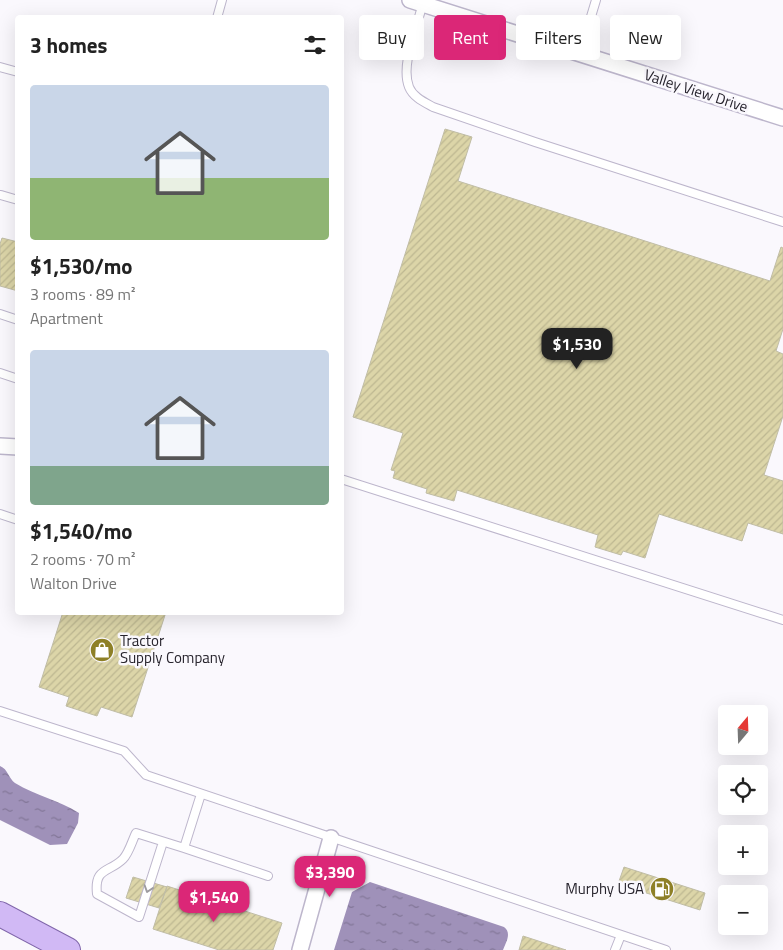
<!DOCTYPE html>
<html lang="en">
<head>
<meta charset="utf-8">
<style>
	:root { --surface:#fff; --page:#f2f2f2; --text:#222; --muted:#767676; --accent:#db2777 }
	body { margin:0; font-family:"Titillium Web",sans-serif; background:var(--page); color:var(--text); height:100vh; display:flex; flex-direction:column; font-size:19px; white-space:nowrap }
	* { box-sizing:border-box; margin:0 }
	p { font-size:16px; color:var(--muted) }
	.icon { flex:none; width:28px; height:28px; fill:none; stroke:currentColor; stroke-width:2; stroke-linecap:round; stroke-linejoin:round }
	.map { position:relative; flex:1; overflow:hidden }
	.panel { position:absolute; left:15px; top:15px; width:329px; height:600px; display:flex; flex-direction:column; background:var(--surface); border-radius:5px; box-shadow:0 5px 20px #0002 }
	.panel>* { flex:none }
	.guide { position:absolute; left:359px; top:15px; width:349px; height:45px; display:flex; gap:10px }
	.needle { width:32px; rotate:19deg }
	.buttons { position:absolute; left:718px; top:705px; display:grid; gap:10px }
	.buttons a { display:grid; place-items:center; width:50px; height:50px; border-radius:5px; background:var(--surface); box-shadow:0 5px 20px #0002; font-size:25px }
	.price { position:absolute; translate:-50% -42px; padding:0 11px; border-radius:10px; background:var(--accent); color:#fff; font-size:16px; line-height:32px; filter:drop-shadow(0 1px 2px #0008) }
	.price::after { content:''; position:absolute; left:50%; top:30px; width:15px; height:11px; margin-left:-8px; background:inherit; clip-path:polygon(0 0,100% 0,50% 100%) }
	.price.selected { background:#222; color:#fff }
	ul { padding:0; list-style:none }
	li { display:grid; align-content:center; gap:10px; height:265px; padding:0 15px }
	li span { display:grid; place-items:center; height:155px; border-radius:5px; color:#555 }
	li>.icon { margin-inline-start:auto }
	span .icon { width:90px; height:90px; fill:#fffc; stroke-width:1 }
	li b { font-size:21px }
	h2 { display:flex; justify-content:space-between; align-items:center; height:60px; padding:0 15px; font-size:21px }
	.chip { padding:0 18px; border-radius:5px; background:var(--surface); box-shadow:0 5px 20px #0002; font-size:18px; line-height:45px }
	.chip.selected { background:var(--accent); color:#fff }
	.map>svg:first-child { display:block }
	.water { fill:url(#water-ripples) }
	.building { fill:url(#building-hatch); stroke:#c0bda6 }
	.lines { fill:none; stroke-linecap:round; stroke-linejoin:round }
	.service-casing { stroke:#bdb6cc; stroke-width:10 }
	.minor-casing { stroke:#bdb6cc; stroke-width:18 }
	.primary-casing { stroke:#8167ab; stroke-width:26 }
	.service { stroke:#fff; stroke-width:8 }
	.minor { stroke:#fff; stroke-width:15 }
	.primary { stroke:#d1b9f5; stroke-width:24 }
	.oneway { stroke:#9e9ca0 }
	.labels { text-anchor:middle; stroke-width:5; stroke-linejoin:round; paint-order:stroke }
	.street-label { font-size:15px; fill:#27242d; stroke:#faf8fd }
	.poi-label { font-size:15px; fill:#27242d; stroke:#faf8fd; text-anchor:start }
</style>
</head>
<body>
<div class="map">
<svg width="783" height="950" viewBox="0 0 783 950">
	<defs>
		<pattern id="water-ripples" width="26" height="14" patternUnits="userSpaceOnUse" patternTransform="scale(1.25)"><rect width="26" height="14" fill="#9f91b9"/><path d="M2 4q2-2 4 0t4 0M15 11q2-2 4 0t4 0" fill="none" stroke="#827697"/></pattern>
		<pattern id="building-hatch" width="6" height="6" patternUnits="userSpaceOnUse" patternTransform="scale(1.25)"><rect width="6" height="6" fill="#dcd5a8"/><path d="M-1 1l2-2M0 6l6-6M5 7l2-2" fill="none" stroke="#bdb791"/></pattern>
	</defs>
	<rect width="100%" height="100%" fill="#faf8fd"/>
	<path class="water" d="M 0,766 C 8,769 9,779 15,783 C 36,796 59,800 79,813 L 78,823 L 67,844 L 50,845 L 0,820 Z
		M 370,882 L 504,927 C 512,933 506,942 503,950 L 334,950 L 352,892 Z"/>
	<path class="building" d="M 445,129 L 472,137 L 458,181 L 770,281 L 781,247 L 783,248 L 783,329 L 776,351 L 783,354 L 783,416 L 764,475 L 783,481 L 783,534 L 748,523 L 742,541 L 659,514 L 645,558 L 623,551 L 621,555 L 595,547 L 598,535 L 457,490 L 454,501 L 426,493 L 427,489 L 393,478 L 395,471 L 391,470 L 403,433 L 353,417 Z
		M 2,238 L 18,242 L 18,291 L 0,286 L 0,244 Z
		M 63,612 L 166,612 L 132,717 L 101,707 L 97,716 L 66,706 L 69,697 L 39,687 Z
		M 624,867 L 705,893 L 700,910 L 618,884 Z
		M 133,877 L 167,887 L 159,908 L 126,898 Z
		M 167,886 L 282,923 L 273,950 L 219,950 L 153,929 Z
		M 523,936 L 566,950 L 519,950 Z"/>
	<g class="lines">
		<g class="service-casing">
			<path id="service" d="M 423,2 C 418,26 400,64 409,87 C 413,97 424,102 433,107 L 535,142 L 783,222
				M 217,18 L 222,0
				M 580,53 L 596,0
				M 0,67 L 18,72
				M 1,195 L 18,200
				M 0,314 L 18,320
				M 0,373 L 18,379
				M 341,479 L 783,620
				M 0,514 L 18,520
				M 0,711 L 124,751 L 146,775 L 666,950
				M 201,794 L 184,848 L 268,876
				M 163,842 L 139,917 L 97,894 C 94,867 109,873 123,859 C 129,853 132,841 136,833 L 184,848
				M 615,950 L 621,935"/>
		</g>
		<g class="minor-casing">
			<path id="minor" d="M 410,0 L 783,118
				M 0,446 L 18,447
				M 300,950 L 331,838"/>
		</g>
		<g class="primary-casing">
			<path id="primary" d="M 0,914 L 68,950"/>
		</g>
		<use href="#service" class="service"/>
		<use href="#minor" class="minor"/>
		<use href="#primary" class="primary"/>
	</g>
	<defs><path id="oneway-chevron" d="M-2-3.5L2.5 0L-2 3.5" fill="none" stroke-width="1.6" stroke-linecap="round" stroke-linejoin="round" transform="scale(1.25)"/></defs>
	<use class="oneway" href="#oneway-chevron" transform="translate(148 889) rotate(108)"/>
	<defs>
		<g id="shop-disc" transform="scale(1.25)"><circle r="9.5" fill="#8e8027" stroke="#faf8fd"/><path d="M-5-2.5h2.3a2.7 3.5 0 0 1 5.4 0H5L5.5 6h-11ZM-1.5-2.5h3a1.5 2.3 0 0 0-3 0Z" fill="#fff"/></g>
		<g id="fuel-disc" transform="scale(1.25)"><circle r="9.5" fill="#8e8027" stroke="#faf8fd"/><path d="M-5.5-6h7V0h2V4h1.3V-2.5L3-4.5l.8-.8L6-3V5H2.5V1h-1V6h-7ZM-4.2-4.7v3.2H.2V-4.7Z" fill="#fff"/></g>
	</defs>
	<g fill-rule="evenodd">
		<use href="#shop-disc" x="102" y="650"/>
		<use href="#fuel-disc" x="662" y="889"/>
	</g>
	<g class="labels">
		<g class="street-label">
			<text transform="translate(696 91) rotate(18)" y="5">Valley View Drive</text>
		</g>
		<g class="poi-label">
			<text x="120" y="646">Tractor<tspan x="120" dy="17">Supply Company</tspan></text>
			<text x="644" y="894" text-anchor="end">Murphy USA</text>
		</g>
	</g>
</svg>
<div class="buttons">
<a><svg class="needle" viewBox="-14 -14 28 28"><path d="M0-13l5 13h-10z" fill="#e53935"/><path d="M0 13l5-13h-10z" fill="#767676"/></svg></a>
<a><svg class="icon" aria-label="locate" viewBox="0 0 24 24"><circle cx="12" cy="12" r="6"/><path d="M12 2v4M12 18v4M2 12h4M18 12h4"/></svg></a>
<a>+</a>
<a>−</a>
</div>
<b class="price selected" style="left:577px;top:370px">$1,530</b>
<b class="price" style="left:330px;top:898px">$3,390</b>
<b class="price" style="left:214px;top:923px">$1,540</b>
<div class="guide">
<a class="chip">Buy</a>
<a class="chip selected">Rent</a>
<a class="chip">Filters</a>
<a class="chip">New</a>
</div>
<section class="panel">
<h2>3 homes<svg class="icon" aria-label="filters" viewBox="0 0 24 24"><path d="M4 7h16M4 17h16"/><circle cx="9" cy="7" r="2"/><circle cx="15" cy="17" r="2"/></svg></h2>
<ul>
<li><span style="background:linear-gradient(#c9d6e8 60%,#8fb573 0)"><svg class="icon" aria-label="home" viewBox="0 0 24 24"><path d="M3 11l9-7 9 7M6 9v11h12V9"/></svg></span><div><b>$1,530/mo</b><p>3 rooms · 89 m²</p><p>Apartment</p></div></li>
<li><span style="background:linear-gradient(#c9d6e8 75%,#7fa58c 0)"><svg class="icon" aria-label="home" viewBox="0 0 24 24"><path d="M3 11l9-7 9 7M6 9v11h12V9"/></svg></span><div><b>$1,540/mo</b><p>2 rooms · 70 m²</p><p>Walton Drive</p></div></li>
</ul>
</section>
</div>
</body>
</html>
